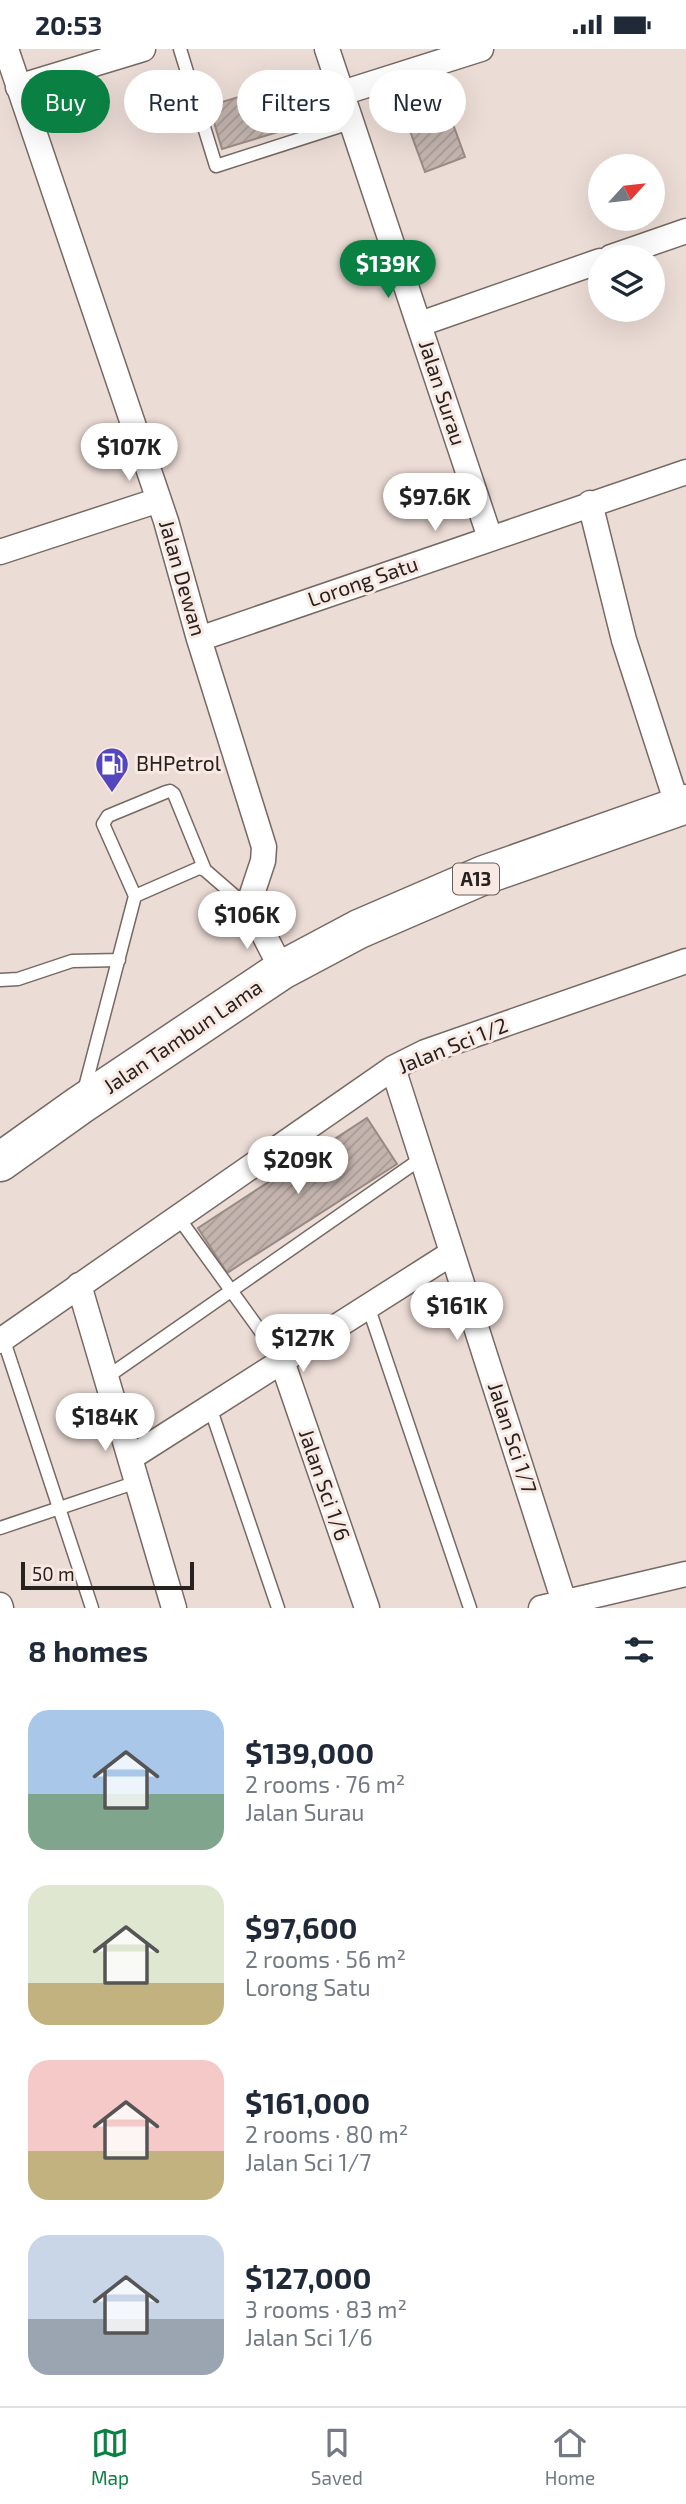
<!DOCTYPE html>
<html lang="en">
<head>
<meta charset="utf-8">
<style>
	:root { --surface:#fff; --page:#f2f2f3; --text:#1f2937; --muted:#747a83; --line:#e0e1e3; --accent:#0b8043 }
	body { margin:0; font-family:"Exo 2",sans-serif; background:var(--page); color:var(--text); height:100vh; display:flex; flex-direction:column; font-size:26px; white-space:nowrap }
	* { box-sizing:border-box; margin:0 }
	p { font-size:23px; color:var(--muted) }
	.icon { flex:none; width:38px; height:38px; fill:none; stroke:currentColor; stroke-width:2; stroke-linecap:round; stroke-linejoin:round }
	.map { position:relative; height:1559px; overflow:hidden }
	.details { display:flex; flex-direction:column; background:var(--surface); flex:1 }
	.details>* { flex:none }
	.banner { position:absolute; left:21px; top:21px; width:644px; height:63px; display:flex; gap:14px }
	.needle { width:46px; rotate:63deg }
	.buttons { position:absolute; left:588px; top:105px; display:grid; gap:14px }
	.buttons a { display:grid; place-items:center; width:77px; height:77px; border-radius:50%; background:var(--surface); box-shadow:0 7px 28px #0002; font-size:35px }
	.scale { position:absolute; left:21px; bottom:18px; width:173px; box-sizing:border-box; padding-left:7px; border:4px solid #27211f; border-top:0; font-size:19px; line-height:24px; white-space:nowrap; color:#27211f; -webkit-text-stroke:5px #f9e9e3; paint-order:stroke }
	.price { position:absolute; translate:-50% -60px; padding:0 16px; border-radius:24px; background:#fff; color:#222; font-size:23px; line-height:46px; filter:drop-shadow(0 2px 4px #0008) }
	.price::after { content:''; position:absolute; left:50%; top:42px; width:21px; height:16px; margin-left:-10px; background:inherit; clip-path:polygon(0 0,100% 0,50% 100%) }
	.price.current { background:var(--accent); color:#fff }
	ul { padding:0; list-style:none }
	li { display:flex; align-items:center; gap:21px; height:175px; padding:0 28px }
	li span { display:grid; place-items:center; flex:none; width:196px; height:140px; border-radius:21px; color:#555 }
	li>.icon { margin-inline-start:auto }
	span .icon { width:84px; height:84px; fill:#fffc; stroke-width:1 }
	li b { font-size:30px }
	h2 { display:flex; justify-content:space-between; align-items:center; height:84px; padding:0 28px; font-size:30px }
	.tag { padding:0 24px; border-radius:32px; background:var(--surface); box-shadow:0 7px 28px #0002; font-size:24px; line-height:63px }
	.tag.current { background:var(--accent); color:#fff }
	.status { display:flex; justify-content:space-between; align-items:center; height:49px; padding:0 35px; background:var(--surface); direction:ltr }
	.status svg { height:19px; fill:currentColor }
	.menu { display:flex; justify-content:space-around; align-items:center; height:98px; border-top:2px solid var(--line); background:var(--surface); font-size:19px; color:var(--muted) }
	.menu a { display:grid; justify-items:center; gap:4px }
	.menu .current { color:var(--accent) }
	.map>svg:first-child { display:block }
	.building { fill:url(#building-hatch); stroke:#988a84; stroke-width:2 }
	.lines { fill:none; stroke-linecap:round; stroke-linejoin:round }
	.service-casing { stroke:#766963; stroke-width:15 }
	.minor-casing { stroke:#766963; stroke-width:27 }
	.primary-casing { stroke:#766963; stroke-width:41 }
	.service { stroke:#fff; stroke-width:12 }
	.minor { stroke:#fff; stroke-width:24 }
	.primary { stroke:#fff; stroke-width:38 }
	.labels { text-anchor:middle; stroke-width:6; stroke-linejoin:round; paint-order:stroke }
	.shield { fill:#f9e9e3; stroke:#665d5a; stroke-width:2 }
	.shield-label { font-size:19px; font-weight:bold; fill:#27211f }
	.street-label { font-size:21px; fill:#27211f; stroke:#f9e9e3 }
	.poi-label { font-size:21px; fill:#27211f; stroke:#f9e9e3; text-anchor:start }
</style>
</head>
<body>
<div class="status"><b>20:53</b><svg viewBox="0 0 49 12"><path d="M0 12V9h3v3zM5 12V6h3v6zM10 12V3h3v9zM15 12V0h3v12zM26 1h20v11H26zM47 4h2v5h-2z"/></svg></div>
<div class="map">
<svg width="686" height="1559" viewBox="0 0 686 1559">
	<defs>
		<pattern id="building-hatch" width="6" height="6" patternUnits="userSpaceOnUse" patternTransform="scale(1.75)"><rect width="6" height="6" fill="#c3b4ae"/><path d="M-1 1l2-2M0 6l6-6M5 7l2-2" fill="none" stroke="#a89a95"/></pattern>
	</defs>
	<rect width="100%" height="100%" fill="#ecdcd6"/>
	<path class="building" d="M 288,33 L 301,76 L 222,100 L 209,57 Z
		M 446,56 L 465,108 L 425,123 L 406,71 Z
		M 367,1069 L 397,1115 L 227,1224 L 198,1179 Z"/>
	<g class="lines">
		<g class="service-casing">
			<path id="service" d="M 180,0 L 216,117 L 353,73
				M 135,847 L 103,775 L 108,767 L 166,743 L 170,742 L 174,745 L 205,821
				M 0,931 L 18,930 L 72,912 L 119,911
				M 84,1042 L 135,847 L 199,819 L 205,821 L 251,861
				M 178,1168 L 282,1312
				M 368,1257 L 470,1559
				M 3,1289 L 92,1559
				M 107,1328 L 422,1109
				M 210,1358 L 278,1559
				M 0,1479 L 137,1433"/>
		</g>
		<g class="minor-casing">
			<path id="minor" d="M 6,0 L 166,472 L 199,590 L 260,785 L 264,798 L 263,812 L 250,851 L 252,862 L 282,921
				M 327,0 L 490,489
				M 18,38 L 143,0
				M 342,44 L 481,0
				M 611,208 L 686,182
				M 420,275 L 600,212
				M 590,454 L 624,591 L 678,758
				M 0,503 L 159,451
				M 199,590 L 686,423
				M 393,1019 L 566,1559
				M 79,1236 L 174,1559
				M 0,1292 L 393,1019 L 425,1003 L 686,912
				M 282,1312 L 367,1559
				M 130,1409 L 452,1204
				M 0,1556 L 1,1559
				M 541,1559 L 686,1525"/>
		</g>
		<g class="primary-casing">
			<path id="primary" d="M 0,1113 L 80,1056 L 282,921 L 359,880 L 484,826 L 686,755"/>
		</g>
		<use href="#service" class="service"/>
		<use href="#minor" class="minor"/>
		<use href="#primary" class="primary"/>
	</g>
	<defs>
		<g id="fuel-pin" transform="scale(1.75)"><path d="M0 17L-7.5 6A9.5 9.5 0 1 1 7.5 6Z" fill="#5446bd" stroke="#f9e9e3"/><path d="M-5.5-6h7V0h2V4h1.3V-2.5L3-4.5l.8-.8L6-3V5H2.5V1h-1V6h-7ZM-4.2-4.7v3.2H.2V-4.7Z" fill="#fff"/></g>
	</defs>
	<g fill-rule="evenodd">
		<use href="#fuel-pin" x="112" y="715"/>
	</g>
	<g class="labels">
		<rect class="shield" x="453" y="814.5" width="46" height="31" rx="5"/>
		<g class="shield-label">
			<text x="476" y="837">A13</text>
		</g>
		<g class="street-label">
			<text transform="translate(442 344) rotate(72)" y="7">Jalan Surau</text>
			<text transform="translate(182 529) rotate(74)" y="7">Jalan Dewan</text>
			<text transform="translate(363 533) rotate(-19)" y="7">Lorong Satu</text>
			<text transform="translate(183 988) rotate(-34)" y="7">Jalan Tambun Lama</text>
			<text transform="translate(453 997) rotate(-22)" y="7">Jalan Sci 1/2</text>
			<text transform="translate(512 1389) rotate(72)" y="7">Jalan Sci 1/7</text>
			<text transform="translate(324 1436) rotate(71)" y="7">Jalan Sci 1/6</text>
		</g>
		<g class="poi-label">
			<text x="136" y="722">BHPetrol</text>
		</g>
	</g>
</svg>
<div class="buttons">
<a><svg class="needle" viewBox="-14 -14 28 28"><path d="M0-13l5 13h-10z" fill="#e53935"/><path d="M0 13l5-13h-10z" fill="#747a83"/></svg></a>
<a><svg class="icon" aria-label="layers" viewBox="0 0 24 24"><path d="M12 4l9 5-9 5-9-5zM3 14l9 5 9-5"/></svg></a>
</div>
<div class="scale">50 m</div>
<b class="price current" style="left:388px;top:251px">$139K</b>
<b class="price" style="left:129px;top:434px">$107K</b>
<b class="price" style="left:435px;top:484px">$97.6K</b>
<b class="price" style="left:247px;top:902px">$106K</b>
<b class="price" style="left:298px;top:1147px">$209K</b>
<b class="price" style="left:457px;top:1293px">$161K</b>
<b class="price" style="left:303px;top:1325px">$127K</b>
<b class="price" style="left:105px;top:1404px">$184K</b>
<div class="banner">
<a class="tag current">Buy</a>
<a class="tag">Rent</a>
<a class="tag">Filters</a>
<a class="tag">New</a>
</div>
</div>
<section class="details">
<h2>8 homes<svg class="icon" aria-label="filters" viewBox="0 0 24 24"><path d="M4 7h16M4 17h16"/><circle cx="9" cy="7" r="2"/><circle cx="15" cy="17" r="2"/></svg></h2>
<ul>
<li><span style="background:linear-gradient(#a9c7e8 60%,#7fa58c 0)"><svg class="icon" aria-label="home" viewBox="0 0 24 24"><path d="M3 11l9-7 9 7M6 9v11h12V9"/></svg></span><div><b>$139,000</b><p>2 rooms · 76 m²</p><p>Jalan Surau</p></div></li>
<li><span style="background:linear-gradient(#dfe7d0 70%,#c2b280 0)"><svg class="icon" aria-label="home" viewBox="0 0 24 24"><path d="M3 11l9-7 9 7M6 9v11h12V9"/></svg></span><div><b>$97,600</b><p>2 rooms · 56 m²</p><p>Lorong Satu</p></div></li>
<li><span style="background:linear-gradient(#f6c9c9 65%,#c2b280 0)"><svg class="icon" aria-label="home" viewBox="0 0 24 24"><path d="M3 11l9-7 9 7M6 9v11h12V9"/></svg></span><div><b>$161,000</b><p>2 rooms · 80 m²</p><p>Jalan Sci 1/7</p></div></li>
<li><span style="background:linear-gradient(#c9d6e8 60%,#9aa5b1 0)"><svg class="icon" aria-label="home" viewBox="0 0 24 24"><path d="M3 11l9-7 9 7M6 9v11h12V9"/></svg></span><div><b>$127,000</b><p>3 rooms · 83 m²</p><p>Jalan Sci 1/6</p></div></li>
</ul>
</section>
<nav class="menu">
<a class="current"><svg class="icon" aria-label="map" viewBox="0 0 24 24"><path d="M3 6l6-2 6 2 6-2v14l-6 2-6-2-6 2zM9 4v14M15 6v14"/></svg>Map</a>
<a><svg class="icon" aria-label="saved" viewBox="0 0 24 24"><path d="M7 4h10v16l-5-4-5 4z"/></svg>Saved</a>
<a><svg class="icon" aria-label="home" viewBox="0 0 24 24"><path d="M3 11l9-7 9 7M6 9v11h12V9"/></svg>Home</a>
</nav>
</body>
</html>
